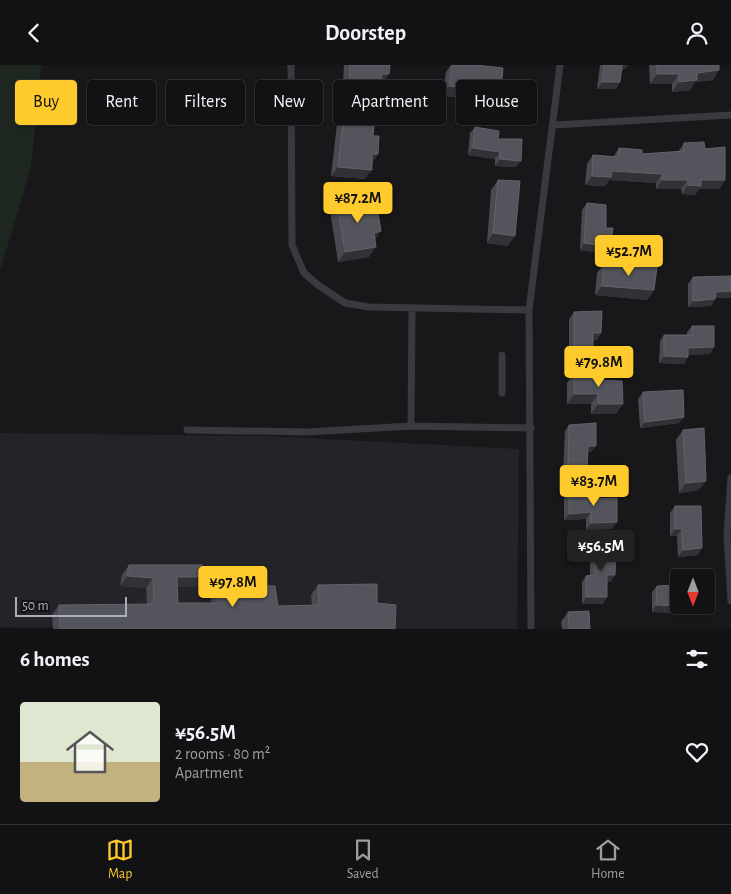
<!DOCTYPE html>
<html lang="en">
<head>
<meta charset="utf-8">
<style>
	:root { --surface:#121214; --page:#1f2022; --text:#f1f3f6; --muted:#9c9ea0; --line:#313234; --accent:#ffca2c }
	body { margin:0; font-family:"Alegreya Sans",sans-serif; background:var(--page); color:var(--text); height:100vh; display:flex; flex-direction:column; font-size:19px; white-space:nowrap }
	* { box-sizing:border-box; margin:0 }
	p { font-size:16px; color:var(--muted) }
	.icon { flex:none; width:28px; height:28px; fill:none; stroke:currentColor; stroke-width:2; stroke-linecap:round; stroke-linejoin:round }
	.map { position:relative; height:564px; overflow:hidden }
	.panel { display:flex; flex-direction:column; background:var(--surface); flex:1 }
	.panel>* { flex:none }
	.top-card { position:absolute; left:15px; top:15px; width:701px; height:45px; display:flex; gap:10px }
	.needle { width:32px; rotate:180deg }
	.controls { position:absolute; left:670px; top:504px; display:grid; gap:10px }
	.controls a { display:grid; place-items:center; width:45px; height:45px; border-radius:5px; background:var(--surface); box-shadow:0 1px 4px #0004,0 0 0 1px var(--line); font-size:25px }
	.scale { position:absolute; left:15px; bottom:12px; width:112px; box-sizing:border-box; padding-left:5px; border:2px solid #a9adbc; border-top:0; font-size:14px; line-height:18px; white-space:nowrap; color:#a9adbc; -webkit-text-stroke:4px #131316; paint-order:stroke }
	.price { position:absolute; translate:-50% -42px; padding:0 11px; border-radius:5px; background:var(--accent); color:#111; font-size:16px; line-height:32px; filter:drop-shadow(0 1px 2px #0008) }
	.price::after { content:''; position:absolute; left:50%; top:30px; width:15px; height:11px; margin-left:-8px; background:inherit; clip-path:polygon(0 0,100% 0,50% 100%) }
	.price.on { background:#222; color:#fff }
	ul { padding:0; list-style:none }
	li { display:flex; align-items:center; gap:15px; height:125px; padding:0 20px }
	li span { display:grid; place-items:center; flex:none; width:140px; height:100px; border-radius:5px; color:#555 }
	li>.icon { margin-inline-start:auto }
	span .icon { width:60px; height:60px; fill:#fffc; stroke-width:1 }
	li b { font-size:21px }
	h2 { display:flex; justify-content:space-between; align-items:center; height:60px; padding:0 20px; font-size:21px }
	.tag { padding:0 18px; border-radius:5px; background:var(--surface); box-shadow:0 1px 4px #0004,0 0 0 1px var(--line); font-size:18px; line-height:45px }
	.tag.on { background:var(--accent); color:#111 }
	header { display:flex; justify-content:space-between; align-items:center; height:65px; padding:0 20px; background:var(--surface); font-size:22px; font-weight:700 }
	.tab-bar { display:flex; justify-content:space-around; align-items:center; height:70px; border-top:1px solid var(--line); background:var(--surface); font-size:14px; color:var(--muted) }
	.tab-bar a { display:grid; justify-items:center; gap:2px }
	.tab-bar .on { color:var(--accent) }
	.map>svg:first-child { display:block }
	.built { fill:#242428 }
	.green { fill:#1d261f }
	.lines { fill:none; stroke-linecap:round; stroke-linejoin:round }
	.service { stroke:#393940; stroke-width:7 }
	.wall { fill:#494950 }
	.shaded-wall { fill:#313136 }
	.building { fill:#54545c; stroke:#61626b }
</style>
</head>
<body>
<header><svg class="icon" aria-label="back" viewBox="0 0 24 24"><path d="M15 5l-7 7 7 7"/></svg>Doorstep<svg class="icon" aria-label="person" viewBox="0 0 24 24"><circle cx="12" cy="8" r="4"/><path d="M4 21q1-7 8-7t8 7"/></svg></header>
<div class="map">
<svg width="731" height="564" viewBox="0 0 731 564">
	<rect width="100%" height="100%" fill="#18181b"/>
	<path class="built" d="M 0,368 L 267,371 L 519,384 L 517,564 L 0,562 Z"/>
	<path class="green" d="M 0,0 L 41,0 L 31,102 L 0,206 Z"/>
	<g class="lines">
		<path class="service" d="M 291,0 L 292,180 L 304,208 L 318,220 L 345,238 L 369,242 L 529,245
			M 554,60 L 731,50
			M 502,290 L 502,328
			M 411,361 L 412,245
			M 187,365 L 307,367 L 411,361 L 531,363
			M 731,413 L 727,470 L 731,536
			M 531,564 L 529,245 L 560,0"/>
	</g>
	<path class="wall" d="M 344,0 L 390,0 L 381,19 L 381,25 L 374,35 L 342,35 Z
		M 451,0 L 475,0 L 501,26 L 494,35 L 442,31 L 446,7 Z
		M 600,0 L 628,0 L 625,4 L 622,5 L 620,17 L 616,24 L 597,24 Z
		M 649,0 L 719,0 L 713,15 L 695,17 L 690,25 L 672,27 L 672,19 L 650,19 Z
		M 344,49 L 373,71 L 378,89 L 372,98 L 365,114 L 331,111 L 337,59 Z
		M 475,62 L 498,74 L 516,102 L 495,101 L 495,94 L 468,90 L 470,68 Z
		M 684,78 L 705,84 L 725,115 L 719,124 L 699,124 L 695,130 L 682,129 L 681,124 L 656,124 L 656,118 L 609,115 L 605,121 L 585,120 L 587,99 L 593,90 L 613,92 L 619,83 L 642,89 L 678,87 Z
		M 498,115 L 508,181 L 487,178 L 491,125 Z
		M 337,136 L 375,175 L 369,192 L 338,197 L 330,145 Z
		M 587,138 L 605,189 L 580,185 L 582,145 Z
		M 604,199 L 654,225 L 647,235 L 595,230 L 597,208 Z
		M 693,212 L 731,233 L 715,233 L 711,241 L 688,242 L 688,219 Z
		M 574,247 L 597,275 L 593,275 L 593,288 L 588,294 L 569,295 L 569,254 Z
		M 692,261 L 714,282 L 710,289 L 688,290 L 684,299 L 659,298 L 660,276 L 664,270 L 687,270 L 687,267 Z
		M 574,308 L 599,315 L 616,349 L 591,349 L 591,339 L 567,339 L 567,318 Z
		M 643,327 L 684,352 L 679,358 L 640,363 L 638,334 Z
		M 569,360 L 591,387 L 588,387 L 582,409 L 563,409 L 565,366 Z
		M 683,365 L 699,425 L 679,428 L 676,375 Z
		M 569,428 L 591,434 L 612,464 L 586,465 L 586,454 L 564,455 L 564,434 Z
		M 675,441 L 698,490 L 678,492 L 677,471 L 670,471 L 670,448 Z
		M 595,482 L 611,517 L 607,517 L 603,539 L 582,539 L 582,517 L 586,511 L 590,510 L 590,489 Z
		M 129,500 L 204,512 L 197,522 L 178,522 L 178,538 L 211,538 L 211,530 L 218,520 L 278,541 L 312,540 L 311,530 L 318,520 L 377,538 L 395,564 L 53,564 L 52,550 L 59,540 L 147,539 L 146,523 L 120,521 L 122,510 Z
		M 679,513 L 679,540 L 676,548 L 652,547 L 652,527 L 657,521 L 677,520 L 677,516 Z
		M 568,547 L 590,564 L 562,564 L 561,557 Z"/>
	<path class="shaded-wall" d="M 621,0 L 628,0 L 625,4 L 618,5 Z
		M 719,5 L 713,15 L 695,17 L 690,25 L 672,27 L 679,17 L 697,8 Z
		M 382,9 L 389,9 L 382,19 L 375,19 Z
		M 657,9 L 679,9 L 672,19 L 650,19 Z
		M 602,17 L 620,17 L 616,24 L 597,24 Z
		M 449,21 L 501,26 L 494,35 L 442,31 Z
		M 381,25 L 374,35 L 342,35 L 349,26 Z
		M 473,83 L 500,87 L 495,94 L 468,90 Z
		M 372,89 L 378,89 L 371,99 Z
		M 500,94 L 521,96 L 516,102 L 495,101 Z
		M 338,102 L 372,105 L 365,114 L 331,111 Z
		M 612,106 L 662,109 L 656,118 L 609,115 L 605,121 L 585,120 L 592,111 Z
		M 662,115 L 688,115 L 681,124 L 656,124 Z
		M 701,115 L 725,115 L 719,124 L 699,124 L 695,130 L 682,129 L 688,120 Z
		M 381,166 L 374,176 L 374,168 Z
		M 493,168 L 515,171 L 508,181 L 487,178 Z
		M 584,178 L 610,182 L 605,189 L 580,185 Z
		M 376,182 L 369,192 L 338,197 L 345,187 Z
		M 602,221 L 654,225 L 647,235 L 595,230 Z
		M 731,226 L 731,233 L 711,233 L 716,227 Z
		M 715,234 L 711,241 L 688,242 L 693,236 Z
		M 593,268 L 601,268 L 597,275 L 588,275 Z
		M 714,282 L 710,289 L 684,290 L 688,283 Z
		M 593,288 L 588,294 L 569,295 L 574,289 Z
		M 664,291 L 688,292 L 684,299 L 659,298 Z
		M 574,329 L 598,329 L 591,339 L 567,339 Z
		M 598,339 L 623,339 L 616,349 L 591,349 Z
		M 684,352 L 679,358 L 640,363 L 645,357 Z
		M 588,381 L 596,381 L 591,387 L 583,387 Z
		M 568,403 L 587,403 L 582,409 L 563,409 Z
		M 706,416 L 699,425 L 679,428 L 686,418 Z
		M 591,447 L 586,454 L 564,455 L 569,449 Z
		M 617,457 L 612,464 L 586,465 L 591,458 Z
		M 675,464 L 682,464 L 677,471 L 670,471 Z
		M 702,483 L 698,490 L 678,492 L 683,485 Z
		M 607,510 L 615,510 L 611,517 L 603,517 Z
		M 127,511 L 153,513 L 146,523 L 120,521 Z
		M 177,512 L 204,512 L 197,522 L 170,522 Z
		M 586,532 L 607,532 L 603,539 L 582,539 Z
		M 656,540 L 681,541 L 676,548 L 652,547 Z"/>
	<path class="building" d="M 350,0 L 390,0 L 389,9 L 382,9 L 381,25 L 349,26 Z
		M 452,0 L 475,0 L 503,3 L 501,26 L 449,21 Z
		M 604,0 L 622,0 L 620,17 L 602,17 Z
		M 657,0 L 719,0 L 719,5 L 697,8 L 697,15 L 679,17 L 679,9 L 657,9 Z
		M 344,49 L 375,52 L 373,71 L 379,71 L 378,89 L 372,89 L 372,105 L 338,102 Z
		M 475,62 L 499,66 L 498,74 L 522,74 L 521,96 L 500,94 L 500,87 L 473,83 Z
		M 704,77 L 705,84 L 725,82 L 725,115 L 701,115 L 701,121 L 688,120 L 688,115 L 662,115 L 662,109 L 612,106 L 611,112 L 592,111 L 593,90 L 618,92 L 619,83 L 642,85 L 642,89 L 684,86 L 684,78 Z
		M 498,115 L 520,116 L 515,171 L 493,168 Z
		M 368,131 L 372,149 L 378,148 L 381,166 L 374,168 L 376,182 L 345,187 L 337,136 Z
		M 587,138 L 606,140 L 606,163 L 613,163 L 610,182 L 584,178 Z
		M 604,199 L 657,202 L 654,225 L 602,221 Z
		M 731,211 L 731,226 L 716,227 L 715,234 L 693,236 L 693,212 Z
		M 602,246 L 601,268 L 593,268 L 593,288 L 574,289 L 574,247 Z
		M 692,261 L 714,261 L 714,282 L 688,283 L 688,292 L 664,291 L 664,270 L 692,270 Z
		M 574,308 L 598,309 L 599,315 L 622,316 L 623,339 L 598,339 L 598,329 L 574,329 Z
		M 683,325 L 684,352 L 645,357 L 643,327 Z
		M 596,358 L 596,381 L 588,381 L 587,403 L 568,403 L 569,360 Z
		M 704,363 L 706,416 L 686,418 L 683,365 Z
		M 569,428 L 591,428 L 591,434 L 617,433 L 617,457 L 591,458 L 591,447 L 569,449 Z
		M 675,441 L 701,441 L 702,483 L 683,485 L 682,464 L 675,464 Z
		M 616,481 L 615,510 L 607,510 L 607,532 L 586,532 L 586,511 L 595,510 L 595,482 Z
		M 129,500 L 202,500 L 204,512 L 177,512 L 178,538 L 218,538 L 218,520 L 275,521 L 278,541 L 319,540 L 318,520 L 377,519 L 377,538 L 396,540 L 395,564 L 60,564 L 59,540 L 154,539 L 153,513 L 127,511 Z
		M 681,509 L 703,509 L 703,512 L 681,512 Z
		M 679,520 L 679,540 L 681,540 L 681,541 L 656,540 L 657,521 Z
		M 589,546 L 590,564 L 569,564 L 568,547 Z"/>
</svg>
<div class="controls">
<a><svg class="needle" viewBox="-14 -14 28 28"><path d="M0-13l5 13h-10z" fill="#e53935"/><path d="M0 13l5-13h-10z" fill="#9c9ea0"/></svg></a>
</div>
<div class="scale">50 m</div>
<b class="price" style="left:358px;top:159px">¥87.2M</b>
<b class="price" style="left:629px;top:212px">¥52.7M</b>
<b class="price" style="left:599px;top:323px">¥79.8M</b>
<b class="price" style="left:594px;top:442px">¥83.7M</b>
<b class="price on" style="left:601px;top:507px">¥56.5M</b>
<b class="price" style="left:233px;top:543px">¥97.8M</b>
<div class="top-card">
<a class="tag on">Buy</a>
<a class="tag">Rent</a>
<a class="tag">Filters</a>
<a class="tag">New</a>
<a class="tag">Apartment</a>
<a class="tag">House</a>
</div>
</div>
<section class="panel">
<h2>6 homes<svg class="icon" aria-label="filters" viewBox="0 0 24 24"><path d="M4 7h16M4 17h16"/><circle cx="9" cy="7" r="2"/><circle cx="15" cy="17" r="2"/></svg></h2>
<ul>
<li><span style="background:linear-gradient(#dfe7d0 60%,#c2b280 0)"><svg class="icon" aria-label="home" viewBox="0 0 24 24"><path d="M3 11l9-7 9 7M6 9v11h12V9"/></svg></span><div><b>¥56.5M</b><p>2 rooms · 80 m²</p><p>Apartment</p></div><svg class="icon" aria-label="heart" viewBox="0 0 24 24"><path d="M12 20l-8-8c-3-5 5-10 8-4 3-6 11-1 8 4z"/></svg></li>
</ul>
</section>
<nav class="tab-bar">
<a class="on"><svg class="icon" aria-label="map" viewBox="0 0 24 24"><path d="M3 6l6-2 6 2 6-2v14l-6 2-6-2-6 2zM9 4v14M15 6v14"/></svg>Map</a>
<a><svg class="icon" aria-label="saved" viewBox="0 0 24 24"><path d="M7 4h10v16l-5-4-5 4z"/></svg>Saved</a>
<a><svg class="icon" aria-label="home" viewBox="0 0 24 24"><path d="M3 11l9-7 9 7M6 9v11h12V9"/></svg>Home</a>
</nav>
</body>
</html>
